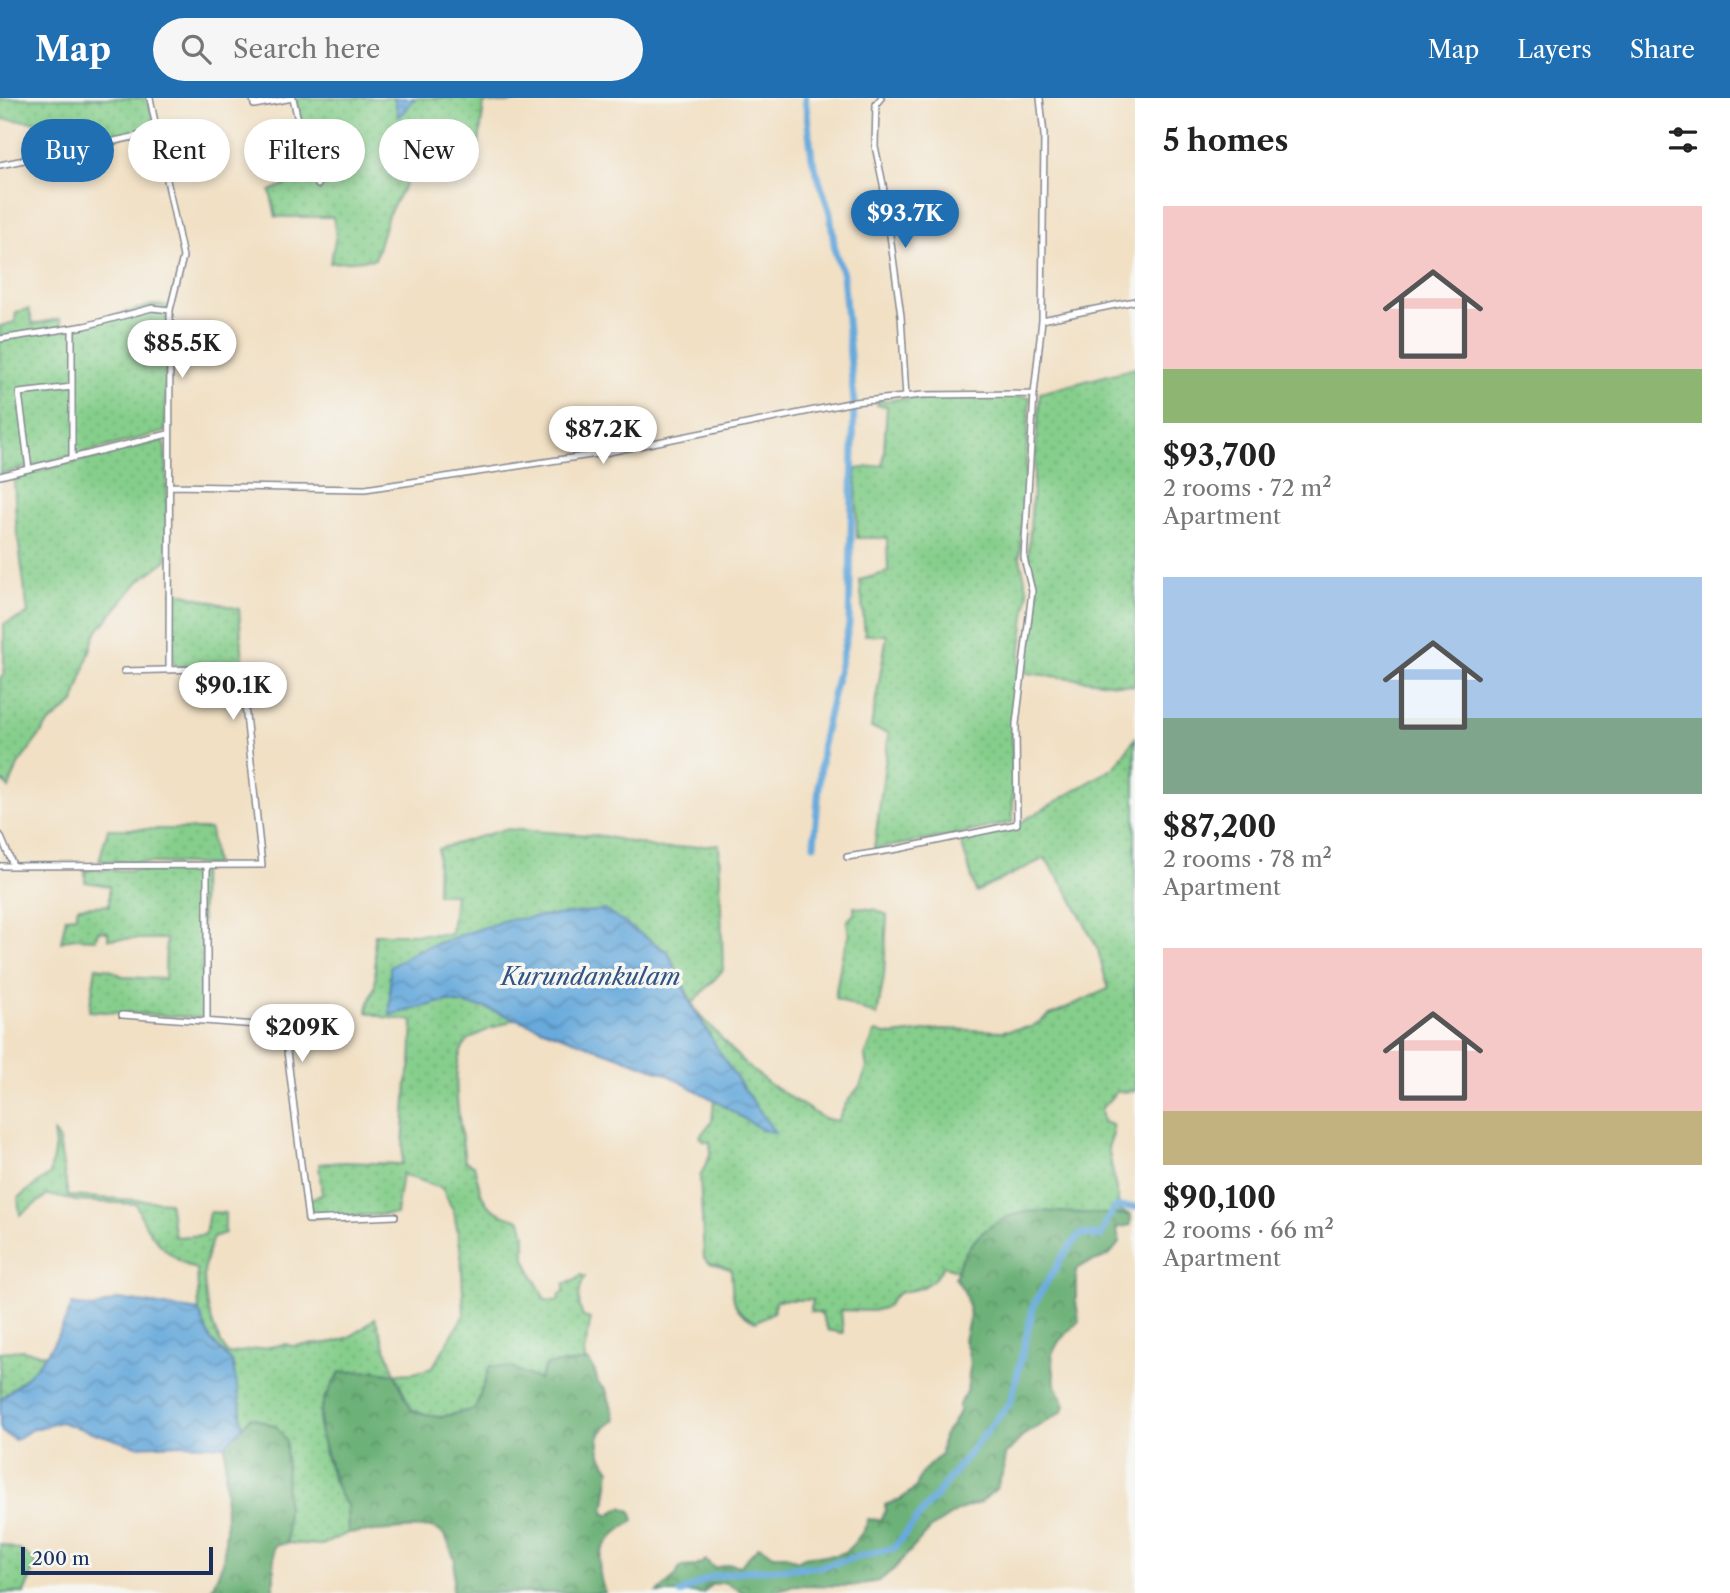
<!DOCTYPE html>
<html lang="en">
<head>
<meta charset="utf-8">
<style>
	:root { --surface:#fff; --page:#f6f6f6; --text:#222; --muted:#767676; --accent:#1f6fb2 }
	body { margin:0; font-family:"Libre Caslon Text",serif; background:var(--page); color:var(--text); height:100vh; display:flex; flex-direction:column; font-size:26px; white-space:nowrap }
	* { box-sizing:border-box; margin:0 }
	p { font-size:23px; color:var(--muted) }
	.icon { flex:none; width:38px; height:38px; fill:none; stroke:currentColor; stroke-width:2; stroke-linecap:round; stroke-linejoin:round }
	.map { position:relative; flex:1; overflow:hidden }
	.details { display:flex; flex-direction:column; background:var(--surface); width:595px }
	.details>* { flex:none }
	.top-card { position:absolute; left:21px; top:21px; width:665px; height:63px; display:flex; gap:14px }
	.scale { position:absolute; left:21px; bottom:18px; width:192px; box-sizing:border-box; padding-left:7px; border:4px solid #1b2f5e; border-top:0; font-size:19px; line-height:24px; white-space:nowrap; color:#1b2f5e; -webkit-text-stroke:5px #f6f6f2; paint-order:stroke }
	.price { position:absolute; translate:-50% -60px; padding:0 16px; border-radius:24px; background:#fff; color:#222; font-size:23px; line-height:46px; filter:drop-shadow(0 2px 4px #0008) }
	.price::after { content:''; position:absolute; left:50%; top:42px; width:21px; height:16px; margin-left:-10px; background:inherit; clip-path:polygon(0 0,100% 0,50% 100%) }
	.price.current { background:var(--accent); color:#fff }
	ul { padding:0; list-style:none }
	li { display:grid; align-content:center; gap:14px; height:371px; padding:0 28px }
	li span { display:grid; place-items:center; height:217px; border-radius:0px; color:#555 }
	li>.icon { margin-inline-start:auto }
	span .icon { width:126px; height:126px; fill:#fffc; stroke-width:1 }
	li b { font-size:30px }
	h2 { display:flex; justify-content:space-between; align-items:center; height:84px; padding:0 28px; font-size:30px }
	.chip { padding:0 24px; border-radius:32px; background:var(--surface); box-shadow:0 4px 10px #0003; font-size:24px; line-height:63px }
	.chip.current { background:var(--accent); color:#fff }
	header { display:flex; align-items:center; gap:42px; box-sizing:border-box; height:98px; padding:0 35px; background:var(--accent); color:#fff }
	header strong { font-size:33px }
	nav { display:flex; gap:38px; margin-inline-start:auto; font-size:24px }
	.search { width:490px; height:63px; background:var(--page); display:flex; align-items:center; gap:18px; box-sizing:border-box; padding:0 24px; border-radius:38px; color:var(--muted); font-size:26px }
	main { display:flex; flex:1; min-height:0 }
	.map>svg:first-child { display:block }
	.grass { fill:url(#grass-dots); stroke:#507e74; stroke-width:2 }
	.forest { fill:url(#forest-crowns); stroke:#44706a; stroke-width:2 }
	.water { fill:url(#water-waves); stroke:#426c9d; stroke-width:2 }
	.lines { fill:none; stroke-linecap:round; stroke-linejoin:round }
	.canal { stroke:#68aadc; stroke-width:7 }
	.minor-casing { stroke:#868891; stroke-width:8 }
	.minor { stroke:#fff; stroke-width:5 }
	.labels { text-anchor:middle; stroke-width:7; stroke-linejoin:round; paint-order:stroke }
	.water-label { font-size:24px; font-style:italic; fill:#325484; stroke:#f6f6f2 }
</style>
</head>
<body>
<header>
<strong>Map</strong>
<div class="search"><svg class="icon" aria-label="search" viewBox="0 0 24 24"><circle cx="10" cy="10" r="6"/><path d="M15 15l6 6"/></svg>Search here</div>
<nav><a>Map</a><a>Layers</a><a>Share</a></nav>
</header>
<main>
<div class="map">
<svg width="1135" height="1495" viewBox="0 0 1135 1495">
	<defs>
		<pattern id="grass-dots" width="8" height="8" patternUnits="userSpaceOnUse" patternTransform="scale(1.75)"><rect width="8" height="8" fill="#85ce8b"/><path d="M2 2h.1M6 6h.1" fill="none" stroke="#72b17a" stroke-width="1.8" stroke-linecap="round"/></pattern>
		<pattern id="forest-crowns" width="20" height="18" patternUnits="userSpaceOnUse" patternTransform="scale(1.75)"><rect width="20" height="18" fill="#6cb177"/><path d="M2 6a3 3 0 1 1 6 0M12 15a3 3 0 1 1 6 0" fill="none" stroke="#589065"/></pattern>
		<pattern id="water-waves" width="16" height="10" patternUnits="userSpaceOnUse" patternTransform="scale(1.75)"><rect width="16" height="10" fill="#68aadc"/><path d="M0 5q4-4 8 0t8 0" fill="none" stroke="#558bb6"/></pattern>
	</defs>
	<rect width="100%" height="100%" fill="#f6f6f2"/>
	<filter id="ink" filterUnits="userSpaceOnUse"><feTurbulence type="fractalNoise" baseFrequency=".0143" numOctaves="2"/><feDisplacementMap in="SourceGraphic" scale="14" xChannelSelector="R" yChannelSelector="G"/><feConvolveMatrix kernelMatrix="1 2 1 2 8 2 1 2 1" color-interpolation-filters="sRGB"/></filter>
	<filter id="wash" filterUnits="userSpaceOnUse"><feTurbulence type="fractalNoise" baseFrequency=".00686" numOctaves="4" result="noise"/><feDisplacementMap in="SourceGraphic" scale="28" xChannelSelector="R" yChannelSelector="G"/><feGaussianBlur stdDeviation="1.57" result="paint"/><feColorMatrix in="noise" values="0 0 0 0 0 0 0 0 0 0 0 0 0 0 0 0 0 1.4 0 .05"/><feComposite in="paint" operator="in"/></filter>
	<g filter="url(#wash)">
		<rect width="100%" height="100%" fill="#f1e0c4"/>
		<path class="grass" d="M 0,0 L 148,0 L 155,31 L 38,57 L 40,24 L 0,21 Z
			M 295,0 L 394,0 L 399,19 L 415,0 L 535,0 L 506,5 L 484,5 L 478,54 L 437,61 L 411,76 L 388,117 L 375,161 L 330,165 L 336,138 L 333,119 L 276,119 L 270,93 L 313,75 Z
			M 152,207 L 168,208 L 165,334 L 0,376 L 0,228 L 15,224 L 16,214 L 29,211 L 33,226 L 60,221 L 63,229 L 87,226 Z
			M 1135,270 L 1135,588 L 1026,575 L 1038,492 L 1028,458 L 1040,295 Z
			M 923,299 L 1030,299 L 1020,460 L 1028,494 L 1012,624 L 1013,724 L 951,738 L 874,751 L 889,635 L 871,630 L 887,537 L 865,537 L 860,482 L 888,474 L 887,440 L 857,440 L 856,371 L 883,367 L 887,308 L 877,307 L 877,303 Z
			M 164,342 L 167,372 L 167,462 L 139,483 L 95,536 L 74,605 L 48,626 L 18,667 L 9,690 L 4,684 L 0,684 L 0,579 L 4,578 L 4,526 L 28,516 L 16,425 L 14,379 Z
			M 173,493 L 239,511 L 243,563 L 237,566 L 178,569 L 173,565 Z
			M 1135,640 L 1135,993 L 1116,994 L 1101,1011 L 1103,1024 L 1112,1027 L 1113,1037 L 1108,1049 L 1120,1113 L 1131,1117 L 1063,1115 L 971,1146 L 957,1172 L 944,1168 C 938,1176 934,1183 924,1188 C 907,1197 898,1187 887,1209 L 873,1213 L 841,1212 L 843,1235 L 828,1232 L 821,1215 L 810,1213 L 813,1202 L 777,1202 L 773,1214 L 756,1224 C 729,1212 733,1198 731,1171 L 710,1165 L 704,1160 L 700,1079 L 711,1054 L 710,1044 L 703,1043 L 700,1038 L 712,1023 L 714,1002 L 761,1031 C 729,972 695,915 668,854 L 457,840 L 418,852 L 391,917 L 446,903 L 486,910 L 517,920 C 502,927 484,932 471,940 C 444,959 462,1034 465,1063 L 474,1067 C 483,1104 482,1112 521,1122 L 525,1137 L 525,1161 L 545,1202 L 558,1203 L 560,1196 L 564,1194 L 564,1186 L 576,1182 L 581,1177 L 585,1179 C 578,1192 577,1205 583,1219 L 591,1221 L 584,1255 L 586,1267 L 539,1282 L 513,1270 L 485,1283 L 475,1311 L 440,1319 L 412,1313 L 406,1302 L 325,1298 C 323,1306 319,1316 319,1325 C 319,1344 335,1394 347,1407 L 348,1435 L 322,1447 L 287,1445 L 286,1342 L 242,1330 L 240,1303 L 232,1264 L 210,1241 L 199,1213 L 197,1172 C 168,1160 146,1136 136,1106 L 77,1103 L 48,1097 L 20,1117 L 18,1100 L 50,1076 L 55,1048 L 53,1033 L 59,1043 L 68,1098 L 169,1104 L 175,1139 L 205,1137 L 209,1114 L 225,1115 L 225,1135 L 213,1139 C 210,1148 207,1157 205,1166 C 201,1193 212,1235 228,1256 L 286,1246 L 292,1248 C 332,1244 344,1249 375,1220 L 395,1276 L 414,1275 L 432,1270 L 464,1217 L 461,1153 L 454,1114 L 442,1090 L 402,1076 L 396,1116 L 311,1120 L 309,1101 L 322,1097 L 319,1066 L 343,1064 L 402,1066 L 407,984 L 411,966 L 413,923 L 383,919 L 367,914 C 368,901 373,897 375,887 C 377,870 373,853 375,836 L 451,836 L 455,796 L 437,796 L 438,751 L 505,731 L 603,738 L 663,751 L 719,746 L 723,872 L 691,907 L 743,964 L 768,985 L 823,1020 L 838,1023 L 846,1005 L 860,988 L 867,970 L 865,958 L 875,934 L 893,937 L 941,931 L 1002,933 L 1031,929 L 1050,917 L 1108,891 L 1098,852 L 1070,797 L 1045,760 L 976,794 L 961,743 L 1013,731 L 1021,724 L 1115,669 Z
			M 108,731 L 210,731 L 215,767 L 99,763 Z
			M 85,772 L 201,772 L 203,920 L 89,913 L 96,869 L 109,871 L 124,879 L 165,881 L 166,841 L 108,841 L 108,834 L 98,833 L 96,841 L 73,840 L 61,844 L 66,819 L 76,818 L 78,809 L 109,807 L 109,788 L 85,784 Z
			M 854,809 L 877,812 L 887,817 L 884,878 L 877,918 L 835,900 L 842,858 L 849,838 L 847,823 L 854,816 Z
			M 21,1252 L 47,1257 L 31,1275 L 0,1301 L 0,1254 Z
			M 0,1446 L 22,1453 L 37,1465 L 24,1495 L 0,1495 Z"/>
		<path class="forest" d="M 1036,1113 L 1131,1117 L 1131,1127 L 1116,1130 L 1120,1144 C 1116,1148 1113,1154 1108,1157 C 1097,1165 1086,1162 1076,1172 L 1076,1204 L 1079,1223 L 1059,1243 L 1052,1256 L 1055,1285 L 1065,1307 L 1063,1313 L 1024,1337 L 1005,1357 L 1003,1374 L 996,1391 L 981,1404 L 959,1412 L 931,1430 L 894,1471 L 879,1483 L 851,1488 L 794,1487 L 771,1495 L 744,1495 L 724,1484 L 711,1487 L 703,1495 L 657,1495 L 676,1478 L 680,1469 L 696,1468 L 706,1462 L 714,1470 L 731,1466 L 740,1468 L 759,1448 L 774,1457 L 786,1457 L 797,1463 C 816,1449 835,1469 854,1445 C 861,1436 865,1433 868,1421 L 880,1422 L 886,1412 L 885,1407 L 901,1401 L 916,1389 L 921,1375 L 941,1356 L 943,1338 L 953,1325 L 959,1313 L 959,1306 L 967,1294 L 970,1268 L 968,1252 L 964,1242 L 970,1217 L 965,1195 L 955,1179 C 965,1141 998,1115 1036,1113 Z
			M 589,1263 L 595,1274 L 598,1285 L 606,1292 L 616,1322 C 592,1335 596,1353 610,1372 L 604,1415 L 608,1417 L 622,1409 L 631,1413 L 634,1422 C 603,1442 591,1457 605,1495 L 452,1495 L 455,1462 L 445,1437 L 432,1429 L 348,1435 L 347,1407 C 337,1397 336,1387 332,1373 C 316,1327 313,1317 340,1274 L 377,1273 L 395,1276 L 412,1313 L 440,1319 L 475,1311 L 490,1268 L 513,1270 L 539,1282 L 546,1267 Z
			M 251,1319 L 277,1329 L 286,1342 L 287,1445 L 274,1448 L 274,1495 L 210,1495 L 223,1464 L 226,1431 L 225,1348 Z"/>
		<path class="water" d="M 394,0 L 415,0 L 399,19 Z
			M 605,812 L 668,854 L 691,906 L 725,963 L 775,1035 L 761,1031 L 714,1002 L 666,976 L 486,910 L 446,903 L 390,917 L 390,869 L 418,852 L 506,822 Z
			M 119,1201 L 199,1213 L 210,1241 L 232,1264 L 240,1303 L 242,1330 L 225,1348 L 183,1346 L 136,1348 L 60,1324 L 31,1332 L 15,1342 L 2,1334 L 0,1328 L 0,1301 C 36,1275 57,1247 72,1206 L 93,1210 Z"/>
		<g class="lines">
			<path class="canal" d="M 805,0 L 812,60 L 830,115 L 835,154 L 843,176 L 854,304 L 849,527 L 823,641 L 814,747
				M 680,1495 L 711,1479 L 744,1473 L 822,1468 L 894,1450 L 1011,1303 L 1034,1206 L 1062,1159 L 1080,1136 L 1101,1138 L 1108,1120 L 1116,1109 L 1135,1109"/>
		</g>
	</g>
	<g filter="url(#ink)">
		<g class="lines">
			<g class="minor-casing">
				<path id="minor" d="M 150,0 L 183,159 L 170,212 L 169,572
					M 253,0 L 254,7 L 293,0 L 300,31 L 318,87
					M 881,0 L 876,6 L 875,48 L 883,86 L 901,218 L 906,299
					M 0,67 L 157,34
					M 1042,222 L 1135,203
					M 0,241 L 85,228 L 152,210 L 170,212
					M 72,360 L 72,230
					M 29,371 L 19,295 L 72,289
					M 0,378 L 168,336
					M 170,388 L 365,391 L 604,355 L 854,304 L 923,297 L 1034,296
					M 0,737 L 13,767
					M 847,759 L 898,751 L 1017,726 L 1016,626 L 1032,493 L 1024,460 L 1034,296 L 1042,222 L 1044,37 L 1040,0
					M 207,767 L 207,923
					M 0,768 L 262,767 L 241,570 L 124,573
					M 122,917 L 284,929 L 308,1122 L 395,1118"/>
			</g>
			<use href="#minor" class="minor"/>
		</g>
	</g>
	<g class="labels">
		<g class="water-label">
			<text x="591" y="887">Kurundankulam</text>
		</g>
	</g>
</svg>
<div class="scale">200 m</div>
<b class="price current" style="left:905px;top:152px">$93.7K</b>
<b class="price" style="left:182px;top:282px">$85.5K</b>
<b class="price" style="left:603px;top:368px">$87.2K</b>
<b class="price" style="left:233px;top:624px">$90.1K</b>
<b class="price" style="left:302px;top:966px">$209K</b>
<div class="top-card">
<a class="chip current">Buy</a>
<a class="chip">Rent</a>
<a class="chip">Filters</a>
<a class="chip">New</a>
</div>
</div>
<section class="details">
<h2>5 homes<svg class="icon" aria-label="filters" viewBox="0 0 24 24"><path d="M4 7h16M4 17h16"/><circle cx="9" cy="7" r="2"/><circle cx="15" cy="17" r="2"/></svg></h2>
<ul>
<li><span style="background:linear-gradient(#f6c9c9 75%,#8fb573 0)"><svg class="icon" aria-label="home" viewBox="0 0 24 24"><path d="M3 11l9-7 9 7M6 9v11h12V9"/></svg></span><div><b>$93,700</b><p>2 rooms · 72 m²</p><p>Apartment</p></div></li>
<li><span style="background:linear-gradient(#a9c7e8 65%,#7fa58c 0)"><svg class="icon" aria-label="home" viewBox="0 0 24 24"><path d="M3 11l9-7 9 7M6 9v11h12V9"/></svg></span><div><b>$87,200</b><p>2 rooms · 78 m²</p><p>Apartment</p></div></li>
<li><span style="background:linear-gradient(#f6c9c9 75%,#c2b280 0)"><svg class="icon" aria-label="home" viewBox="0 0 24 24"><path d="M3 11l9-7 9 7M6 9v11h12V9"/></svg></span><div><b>$90,100</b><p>2 rooms · 66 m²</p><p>Apartment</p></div></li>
</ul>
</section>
</main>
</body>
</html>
